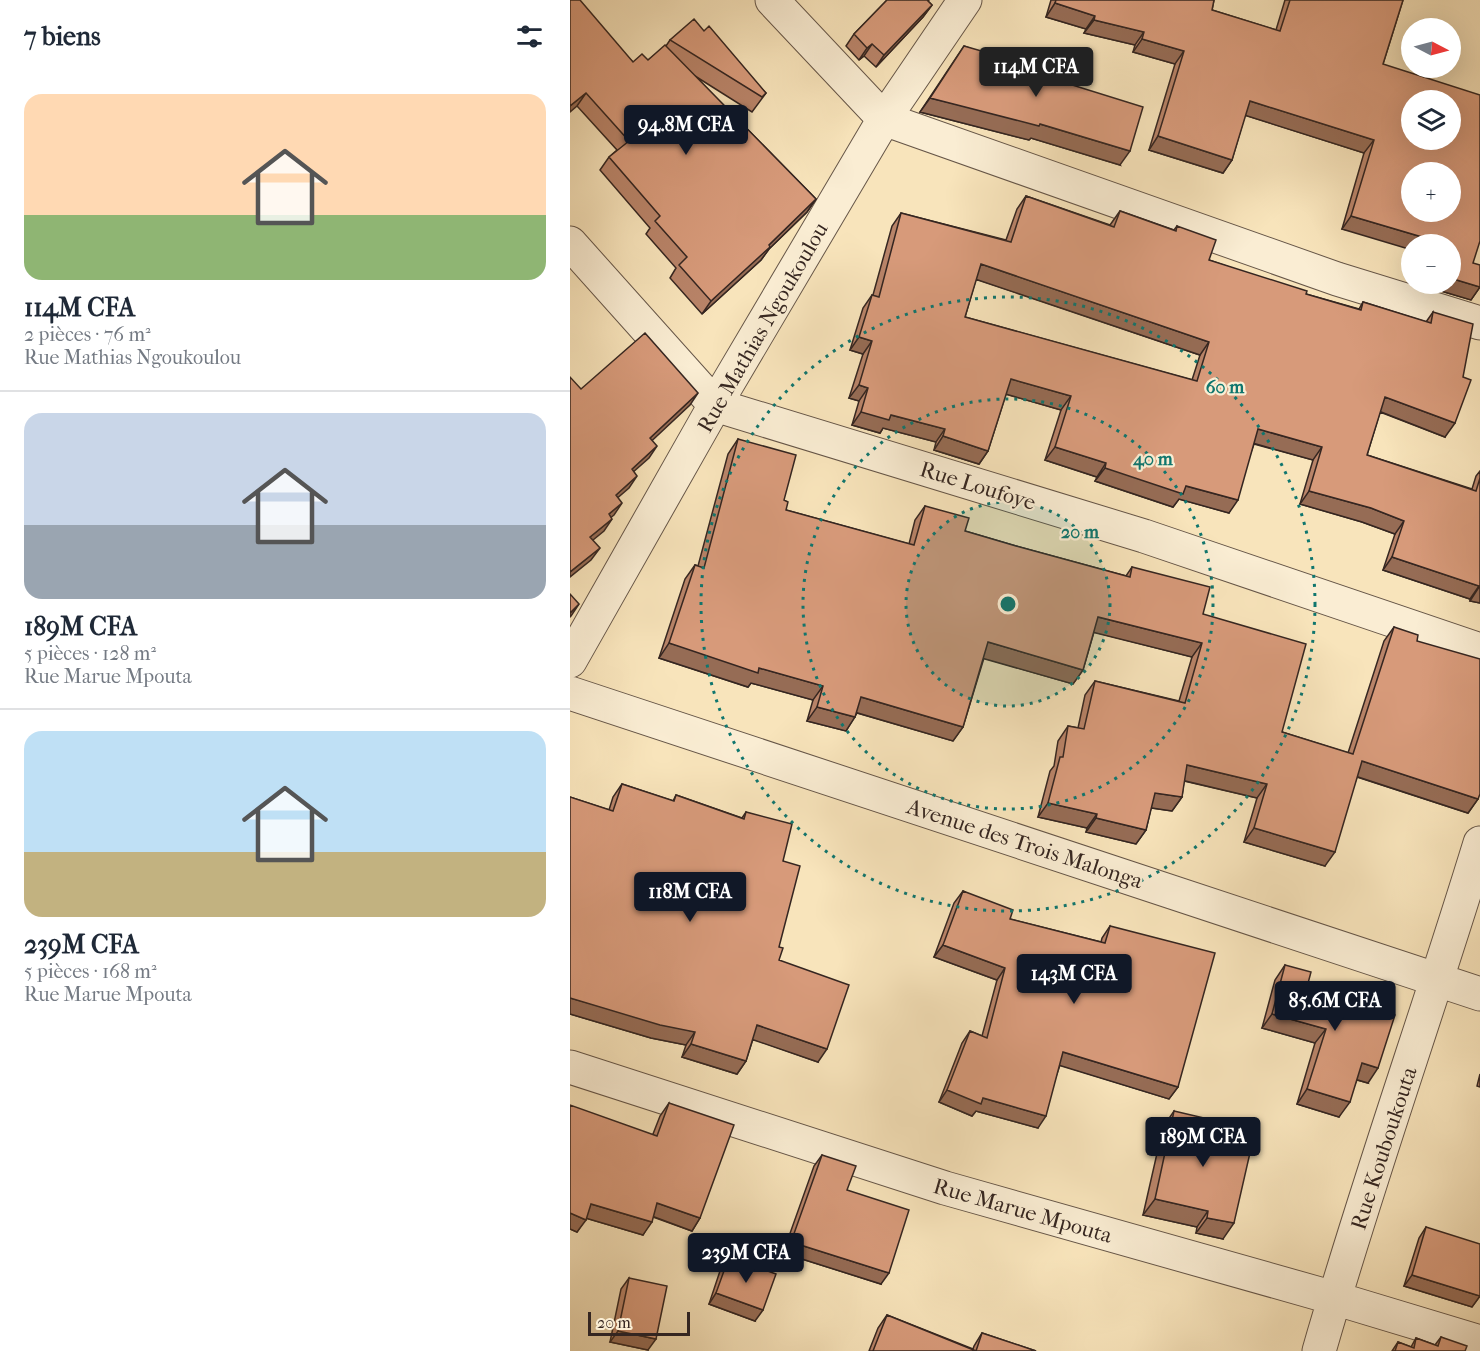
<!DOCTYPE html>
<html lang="fr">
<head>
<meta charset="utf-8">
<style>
	:root { --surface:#fff; --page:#f6f6f7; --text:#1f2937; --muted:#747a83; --line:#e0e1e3; --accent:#111827 }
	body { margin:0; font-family:"IM FELL French Canon",serif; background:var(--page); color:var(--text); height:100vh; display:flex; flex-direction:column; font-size:22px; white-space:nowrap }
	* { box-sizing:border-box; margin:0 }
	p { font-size:20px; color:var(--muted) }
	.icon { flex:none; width:33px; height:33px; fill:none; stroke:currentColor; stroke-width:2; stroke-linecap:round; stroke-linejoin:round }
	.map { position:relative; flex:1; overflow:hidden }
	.sheet { display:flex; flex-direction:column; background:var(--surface); width:570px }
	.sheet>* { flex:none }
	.needle { width:39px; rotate:96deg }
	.fabs { position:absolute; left:831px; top:18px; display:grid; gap:12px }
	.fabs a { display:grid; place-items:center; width:60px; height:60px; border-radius:50%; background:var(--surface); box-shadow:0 6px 24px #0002; font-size:30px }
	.scale { position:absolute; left:18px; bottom:15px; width:102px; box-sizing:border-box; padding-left:6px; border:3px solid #352621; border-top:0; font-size:16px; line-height:21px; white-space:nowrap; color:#352621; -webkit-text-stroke:4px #faedd3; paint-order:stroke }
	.price { position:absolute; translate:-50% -51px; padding:0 14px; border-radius:6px; background:var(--accent); color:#fff; font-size:20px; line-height:39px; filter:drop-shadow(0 2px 3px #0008) }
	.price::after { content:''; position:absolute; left:50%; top:36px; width:18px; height:14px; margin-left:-9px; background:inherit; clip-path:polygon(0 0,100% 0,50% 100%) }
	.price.current { background:#222; color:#fff }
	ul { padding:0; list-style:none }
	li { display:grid; align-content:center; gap:12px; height:318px; padding:0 24px }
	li+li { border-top:2px solid var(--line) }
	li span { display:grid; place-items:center; height:186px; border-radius:18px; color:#555 }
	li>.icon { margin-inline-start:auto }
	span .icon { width:108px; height:108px; fill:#fffc; stroke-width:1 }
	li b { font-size:26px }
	h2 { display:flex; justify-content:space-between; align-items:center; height:72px; padding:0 24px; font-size:26px }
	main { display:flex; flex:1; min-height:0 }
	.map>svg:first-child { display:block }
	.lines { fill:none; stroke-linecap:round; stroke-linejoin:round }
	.minor-casing { stroke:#665648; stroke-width:35 }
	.minor { stroke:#faedd3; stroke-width:33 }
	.wall { fill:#b98469; stroke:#352621; stroke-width:1.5; fill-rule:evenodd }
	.shaded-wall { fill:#966c55; stroke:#352621; stroke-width:1.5 }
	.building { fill:#d79a7a; stroke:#352621; stroke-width:1.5; fill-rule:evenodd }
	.ring { fill:none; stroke:#0f766e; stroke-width:3; stroke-dasharray:3 6 }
	.labels { text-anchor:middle; stroke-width:4.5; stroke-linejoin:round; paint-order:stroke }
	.street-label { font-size:22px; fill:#352621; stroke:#faedd3 }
	.centre { fill:#0f766e; stroke:#faedd3; stroke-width:3 }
	.ring-label { font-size:18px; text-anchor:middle; font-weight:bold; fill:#0f766e; stroke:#faedd3; stroke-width:4.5; stroke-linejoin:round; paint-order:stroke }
</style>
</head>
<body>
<main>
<section class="sheet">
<h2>7 biens<svg class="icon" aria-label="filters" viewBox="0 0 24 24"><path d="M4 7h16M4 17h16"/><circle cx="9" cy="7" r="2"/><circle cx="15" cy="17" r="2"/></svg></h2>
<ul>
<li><span style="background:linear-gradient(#ffd9b3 65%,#8fb573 0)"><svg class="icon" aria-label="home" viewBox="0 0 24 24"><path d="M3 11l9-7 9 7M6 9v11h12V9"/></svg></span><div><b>114M CFA</b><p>2 pièces · 76 m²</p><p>Rue Mathias Ngoukoulou</p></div></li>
<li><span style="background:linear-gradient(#c9d6e8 60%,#9aa5b1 0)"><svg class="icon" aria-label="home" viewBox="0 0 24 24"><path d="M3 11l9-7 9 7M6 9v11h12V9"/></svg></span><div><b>189M CFA</b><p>5 pièces · 128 m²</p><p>Rue Marue Mpouta</p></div></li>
<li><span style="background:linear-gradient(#bfe0f5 65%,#c2b280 0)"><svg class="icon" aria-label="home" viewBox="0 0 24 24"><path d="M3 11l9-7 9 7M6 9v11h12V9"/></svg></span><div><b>239M CFA</b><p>5 pièces · 168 m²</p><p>Rue Marue Mpouta</p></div></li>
</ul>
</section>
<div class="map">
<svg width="910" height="1351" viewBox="0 0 910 1351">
	<rect width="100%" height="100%" fill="#f8e4bb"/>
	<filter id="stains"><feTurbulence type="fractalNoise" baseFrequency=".00333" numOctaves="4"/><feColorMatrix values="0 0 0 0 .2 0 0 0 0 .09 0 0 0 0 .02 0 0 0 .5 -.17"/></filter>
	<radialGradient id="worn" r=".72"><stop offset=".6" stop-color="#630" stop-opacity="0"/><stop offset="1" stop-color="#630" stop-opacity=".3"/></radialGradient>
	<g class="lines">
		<g class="minor-casing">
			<path id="minor" d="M 202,0 L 314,119 L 767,279 L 910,323
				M 0,243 L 145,405 L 574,536 L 910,650
				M 0,661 L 145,405 L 314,119 L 395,0
				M 0,693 L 910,994
				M 0,1067 L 375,1188 L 764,1298 L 910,1342
				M 749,1351 C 798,1180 858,1013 910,843"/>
		</g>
		<use href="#minor" class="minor"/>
	</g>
	<path class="wall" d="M 0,0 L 63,62 L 78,60 L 96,46 L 100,40 L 134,31 L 196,93 L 182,112 L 125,76 L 246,199 L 237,212 L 199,249 L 191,260 L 132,314 L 100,278 L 106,268 L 76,234 L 80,228 L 30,170 L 39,157 L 47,150 L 7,106 Z
		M 317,0 L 359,0 L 358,1 L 362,5 L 353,17 L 306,67 L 294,56 L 289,60 L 276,46 L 284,34 Z
		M 481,0 L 644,0 L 642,10 L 706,30 L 715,0 L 833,0 L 813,64 L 903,263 L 910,287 L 901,300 L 861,288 L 862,284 L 880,284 L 880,244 L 842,244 L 772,229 L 794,153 L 675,115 L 662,160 L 653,173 L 579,150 L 605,64 L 563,52 L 565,45 L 514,33 L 516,29 L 476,17 Z
		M 394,46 L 483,79 L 550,165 L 461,138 L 459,140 L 350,112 Z
		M 456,196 L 540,225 L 550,211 L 604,230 L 607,226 L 639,260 L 736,294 L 789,309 L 793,302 L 856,322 L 863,312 L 875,437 L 810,412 L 797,455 L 902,489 L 906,476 L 910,471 L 910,603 L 900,601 L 900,599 L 813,570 L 825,534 L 792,522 L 730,504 L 743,460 L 684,444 L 659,513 L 609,499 L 603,507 L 525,481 L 527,477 L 475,460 L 491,410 L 436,394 L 418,451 L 409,464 L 364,450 L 366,442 L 313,428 L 310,433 L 282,425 L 289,401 L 279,398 L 293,354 L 280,350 L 293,308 L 302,295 L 303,295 L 322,226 L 331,213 L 436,240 L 447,209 ZM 406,279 L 630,355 L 622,380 L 395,317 Z
		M 168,439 L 214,500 L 216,510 L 339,544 L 345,520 L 355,506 L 395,531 L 446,546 L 556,576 L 562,567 L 633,614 L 712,732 L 778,753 L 814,641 L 824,627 L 847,641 L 908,799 L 898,813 L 787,777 L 755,866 L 674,842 L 687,798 L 614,781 L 612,797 L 602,811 L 581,808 L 576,830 L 566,844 L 516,832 L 517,828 L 468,817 L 480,771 L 484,766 L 488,741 L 498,726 L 508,728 L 515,695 L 525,681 L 609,701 L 622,657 L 524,632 L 513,670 L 503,684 L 414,658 L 393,727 L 383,741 L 287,713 L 276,731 L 237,721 L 243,700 L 181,683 L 178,687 L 89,658 L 115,579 L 125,565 L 128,566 L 158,454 Z
		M 52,784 L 103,801 L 106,795 L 172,818 L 176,812 L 213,861 L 209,947 L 209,960 L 248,1062 L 183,1039 L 176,1061 L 167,1074 L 112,1057 L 116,1045 L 81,1038 L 0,1014 L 0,797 L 39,810 L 43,797 Z
		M 393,891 L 440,919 L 531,942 L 532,938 L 540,926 L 608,1087 L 599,1099 L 490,1065 L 468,1128 L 406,1111 L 402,1116 L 369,1102 L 392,1043 L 400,1031 L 412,1036 L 427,980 L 364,957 L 384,903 Z
		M 715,965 L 737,987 L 798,1083 L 787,1080 L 769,1117 L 727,1104 L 745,1043 L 692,1028 L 705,980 Z
		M 910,1074 L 910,1087 L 907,1086 Z
		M 99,1103 L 130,1218 L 122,1231 L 83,1217 L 73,1235 L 16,1218 L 7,1232 L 0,1229 L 83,1134 L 90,1116 Z
		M 604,1111 L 653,1239 L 626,1233 L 627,1227 L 573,1215 L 593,1127 Z
		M 252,1155 L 277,1190 L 311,1284 L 213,1253 L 244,1166 Z
		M 856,1227 L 910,1296 L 902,1307 L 834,1286 L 849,1238 Z
		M 159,1257 L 185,1321 L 139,1304 L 151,1268 Z
		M 59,1278 L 78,1350 L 40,1342 L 51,1289 Z
		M 317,1315 L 403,1349 L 404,1346 L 412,1333 L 466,1351 L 299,1351 L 308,1328 Z
		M 871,1337 L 895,1351 L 822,1351 L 828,1342 L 841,1347 L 846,1338 L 865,1345 Z"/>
	<path class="shaded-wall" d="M 485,3 L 525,16 L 516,29 L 476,17 Z
		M 362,5 L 353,17 L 306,67 L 314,55 Z
		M 524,20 L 574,32 L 565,45 L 514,33 Z
		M 572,39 L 614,51 L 605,64 L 563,52 Z
		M 302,44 L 294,56 L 289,60 L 297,48 Z
		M 16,93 L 7,106 L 0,112 L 0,106 Z
		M 360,98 L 470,124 L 560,151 L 550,165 L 461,138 L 459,140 L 350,112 Z
		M 680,101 L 804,140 L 794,153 L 671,114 Z
		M 588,136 L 662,160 L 653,173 L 579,150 Z
		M 246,199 L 237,212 L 199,249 L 191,260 L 132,314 L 141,301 Z
		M 781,216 L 869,242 L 867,244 L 842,244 L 842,250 L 772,229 Z
		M 411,264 L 639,342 L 630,355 L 402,278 Z
		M 880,278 L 910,287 L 901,300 L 861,288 L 864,284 L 880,284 Z
		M 289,337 L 302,341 L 293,354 L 280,350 Z
		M 441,379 L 501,396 L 491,410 L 432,393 Z
		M 289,385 L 298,388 L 289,401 L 279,398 Z
		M 128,393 L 120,405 L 72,450 L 80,438 Z
		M 815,397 L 885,423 L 875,437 L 806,410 Z
		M 291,412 L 321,415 L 375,429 L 366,442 L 313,428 L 310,433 L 282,425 Z
		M 688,429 L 752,447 L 743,460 L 679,442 Z
		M 373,436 L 418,451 L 409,464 L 364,450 Z
		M 87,446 L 79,458 L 53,481 L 62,469 Z
		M 485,447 L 536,463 L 527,477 L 475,460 Z
		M 535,468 L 616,486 L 668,500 L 659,513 L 609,499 L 603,507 L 525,481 Z
		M 67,476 L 59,488 L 37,507 L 46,495 Z
		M 739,491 L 801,508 L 834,521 L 825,534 L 792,522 L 730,504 Z
		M 52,503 L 44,515 L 30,526 L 39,514 Z
		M 42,519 L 34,531 L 12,549 L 20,537 Z
		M 30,548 L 21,560 L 0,577 L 0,572 Z
		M 822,557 L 909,586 L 900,599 L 813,570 Z
		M 909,587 L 910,588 L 910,603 L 900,601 Z
		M 9,604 L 1,616 L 0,617 L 0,613 Z
		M 528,617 L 632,643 L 622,657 L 518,631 Z
		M 418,642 L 513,670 L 503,684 L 408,657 Z
		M 99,643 L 189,668 L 253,686 L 243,700 L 181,683 L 178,687 L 89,658 Z
		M 291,697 L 393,727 L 383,741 L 281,711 Z
		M 247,707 L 285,717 L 276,731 L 237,721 Z
		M 792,761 L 908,799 L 898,813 L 782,775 Z
		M 617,765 L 697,784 L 687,798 L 607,779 Z
		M 585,793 L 612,797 L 602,811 L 575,807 Z
		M 478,803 L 527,814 L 517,828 L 468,817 Z
		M 526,818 L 576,830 L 566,844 L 516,832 Z
		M 684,828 L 765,852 L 755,866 L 674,842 Z
		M 373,945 L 435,968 L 427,980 L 364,957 Z
		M 0,998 L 125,1032 L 116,1045 L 81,1038 L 0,1014 Z
		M 702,1014 L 756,1029 L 745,1043 L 692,1028 Z
		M 187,1025 L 257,1049 L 248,1062 L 178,1038 Z
		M 121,1044 L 176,1061 L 167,1074 L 112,1057 Z
		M 493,1052 L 608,1087 L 599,1099 L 485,1064 Z
		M 792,1063 L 808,1068 L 798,1083 L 781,1078 Z
		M 737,1089 L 780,1102 L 769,1117 L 727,1104 Z
		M 377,1090 L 413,1098 L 476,1116 L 468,1128 L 406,1111 L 402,1116 L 369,1102 Z
		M 585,1199 L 638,1211 L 627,1227 L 573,1215 Z
		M 87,1203 L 130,1218 L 122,1231 L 79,1215 Z
		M 21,1204 L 82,1222 L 73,1235 L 12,1217 Z
		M 0,1213 L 16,1220 L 7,1232 L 0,1229 Z
		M 637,1218 L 664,1223 L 653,1239 L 626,1233 Z
		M 221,1242 L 319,1273 L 311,1284 L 213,1253 Z
		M 842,1275 L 910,1296 L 902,1307 L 834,1286 Z
		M 146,1293 L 193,1310 L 185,1321 L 139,1304 Z
		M 48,1331 L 86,1339 L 78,1350 L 40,1342 Z"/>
	<path class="building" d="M 0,0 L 10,0 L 63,62 L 72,54 L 78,60 L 95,45 L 246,199 L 199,245 L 200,247 L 141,301 L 109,265 L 117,257 L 85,221 L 90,216 L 39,157 L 59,141 L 16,93 L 0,106 Z
		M 317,0 L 357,0 L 362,5 L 314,55 L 302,44 L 297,48 L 284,34 Z
		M 486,0 L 644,0 L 642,10 L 710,31 L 720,0 L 833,0 L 813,64 L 910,95 L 910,241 L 903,263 L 910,265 L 910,287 L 880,278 L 880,244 L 868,244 L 869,242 L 781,216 L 804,140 L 680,101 L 662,160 L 588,136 L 614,51 L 572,39 L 574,32 L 524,20 L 525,16 L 485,3 ZM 842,100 L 880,100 L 880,140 L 842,140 ZM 842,172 L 880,172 L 880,212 L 842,212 Z
		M 124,19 L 134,31 L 139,26 L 196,93 L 192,97 L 100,40 Z
		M 394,46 L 485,72 L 483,79 L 573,107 L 560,151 L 470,124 L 469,126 L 360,98 Z
		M 456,196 L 544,227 L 550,211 L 606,231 L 607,226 L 646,240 L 639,260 L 737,291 L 736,294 L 791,310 L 793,302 L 861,323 L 863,312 L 903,324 L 893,377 L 901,380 L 885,423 L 815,397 L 797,455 L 906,491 L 910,478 L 910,588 L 909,587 L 909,586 L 822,557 L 834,521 L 801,508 L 739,491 L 752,447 L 688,429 L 668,500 L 616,486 L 613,494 L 535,468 L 536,463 L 485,447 L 501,396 L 441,379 L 418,451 L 373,436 L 375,429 L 321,415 L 319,420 L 291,412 L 298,388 L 289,385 L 302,341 L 289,337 L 302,295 L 309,297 L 331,213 L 441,242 ZM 411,264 L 639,342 L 627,381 L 395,317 Z
		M 75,333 L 128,393 L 80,438 L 87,446 L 62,469 L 67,476 L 46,495 L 52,503 L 39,514 L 42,519 L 20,537 L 30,548 L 0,572 L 0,377 L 11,389 Z
		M 168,439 L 226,455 L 214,500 L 218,502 L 216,510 L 344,545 L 355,506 L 399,518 L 395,531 L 446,546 L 560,577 L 562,567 L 640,587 L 633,614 L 736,644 L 712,732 L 783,754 L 824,627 L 848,635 L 847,641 L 910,659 L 910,794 L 908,799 L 792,761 L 765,852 L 684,828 L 697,784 L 617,765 L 612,797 L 585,793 L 576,830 L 526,818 L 527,814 L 478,803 L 490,757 L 493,757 L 498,726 L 514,729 L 525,681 L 615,703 L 632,643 L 528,617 L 513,670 L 418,642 L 393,727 L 291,697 L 285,717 L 247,707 L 253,686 L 189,668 L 188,673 L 99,643 L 125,565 L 134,568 Z
		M 0,594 L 9,604 L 0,613 Z
		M 52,784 L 104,801 L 106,795 L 174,819 L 176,812 L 222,824 L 213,861 L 230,866 L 209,947 L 213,948 L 209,960 L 279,985 L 257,1049 L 187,1025 L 176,1061 L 121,1044 L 125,1032 L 90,1025 L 0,998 L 0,797 L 43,811 Z
		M 393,891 L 443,910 L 440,919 L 535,943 L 540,926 L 645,953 L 608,1087 L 493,1052 L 476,1116 L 413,1098 L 411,1104 L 377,1090 L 400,1031 L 417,1038 L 435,968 L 373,945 Z
		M 715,965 L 741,972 L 737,987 L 825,1015 L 808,1068 L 792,1063 L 780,1102 L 737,1089 L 756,1029 L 702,1014 Z
		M 99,1103 L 164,1125 L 130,1218 L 87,1203 L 82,1222 L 21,1204 L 16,1220 L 0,1213 L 0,1105 L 87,1136 Z
		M 604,1111 L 647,1121 L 644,1135 L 682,1144 L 664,1223 L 637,1218 L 638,1211 L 585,1199 Z
		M 252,1155 L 286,1166 L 277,1190 L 339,1210 L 319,1273 L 221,1242 Z
		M 856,1227 L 910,1244 L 910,1296 L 842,1275 Z
		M 159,1257 L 206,1274 L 193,1310 L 146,1293 Z
		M 59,1278 L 97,1286 L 86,1339 L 48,1331 Z
		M 317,1315 L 406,1351 L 303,1351 Z
		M 412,1333 L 466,1351 L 406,1351 Z
		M 871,1337 L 897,1346 L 895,1351 L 825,1351 L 828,1342 L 844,1348 L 846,1338 L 868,1346 Z"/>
	<circle cx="438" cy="604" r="102" fill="#0f766e" fill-opacity=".12"/>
	<g class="ring">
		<circle cx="438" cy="604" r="102"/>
		<circle cx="438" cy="604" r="205"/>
		<circle cx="438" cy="604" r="307"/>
	</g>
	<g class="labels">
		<g class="street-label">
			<text transform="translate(192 327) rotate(-60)" y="8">Rue Mathias Ngoukoulou</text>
			<text transform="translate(408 485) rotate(17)" y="8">Rue Loufoye</text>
			<text transform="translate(455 843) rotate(18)" y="8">Avenue des Trois Malonga</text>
			<text transform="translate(813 1148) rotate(-72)" y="8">Rue Kouboukouta</text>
			<text transform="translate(453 1210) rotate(16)" y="8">Rue Marue Mpouta</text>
		</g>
	</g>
	<circle cx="438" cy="604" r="9" class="centre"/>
	<g class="ring-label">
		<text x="655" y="393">60 m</text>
		<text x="583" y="465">40 m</text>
		<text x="510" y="538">20 m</text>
	</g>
	<rect width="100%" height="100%" filter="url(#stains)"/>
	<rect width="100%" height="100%" fill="url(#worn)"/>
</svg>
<div class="fabs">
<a><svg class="needle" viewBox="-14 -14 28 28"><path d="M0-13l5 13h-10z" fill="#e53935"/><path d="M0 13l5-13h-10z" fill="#747a83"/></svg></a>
<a><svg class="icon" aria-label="layers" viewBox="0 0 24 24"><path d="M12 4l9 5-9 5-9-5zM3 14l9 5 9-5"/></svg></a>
<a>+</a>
<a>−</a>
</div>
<div class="scale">20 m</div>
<b class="price current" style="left:466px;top:98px">114M CFA</b>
<b class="price" style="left:116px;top:156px">94.8M CFA</b>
<b class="price" style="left:120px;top:923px">118M CFA</b>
<b class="price" style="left:504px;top:1005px">143M CFA</b>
<b class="price" style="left:765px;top:1032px">85.6M CFA</b>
<b class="price" style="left:633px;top:1168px">189M CFA</b>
<b class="price" style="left:176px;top:1284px">239M CFA</b>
</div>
</main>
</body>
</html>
